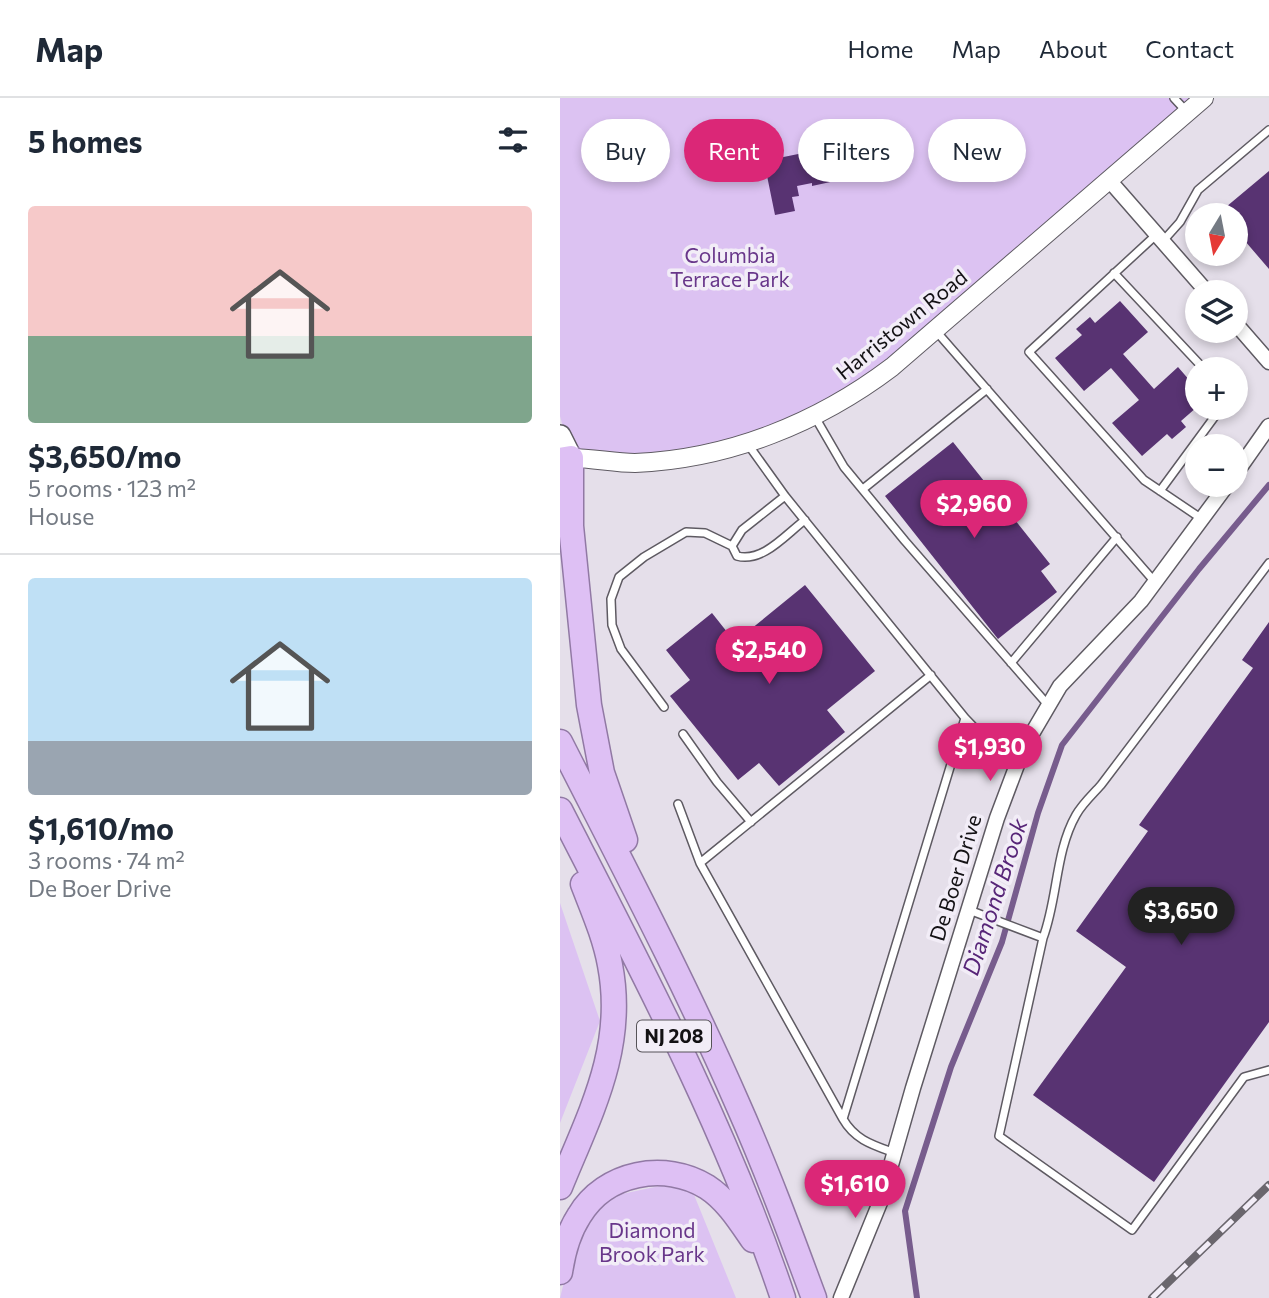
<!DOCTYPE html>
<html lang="en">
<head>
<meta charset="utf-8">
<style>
	:root { --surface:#fff; --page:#f6f6f7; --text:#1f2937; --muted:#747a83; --line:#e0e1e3; --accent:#db2777 }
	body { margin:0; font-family:Commissioner,sans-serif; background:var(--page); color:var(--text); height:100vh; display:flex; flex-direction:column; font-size:26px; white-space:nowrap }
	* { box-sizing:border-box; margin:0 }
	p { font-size:23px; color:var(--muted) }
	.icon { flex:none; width:38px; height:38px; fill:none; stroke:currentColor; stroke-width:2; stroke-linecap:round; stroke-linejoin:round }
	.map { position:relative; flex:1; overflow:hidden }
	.side { display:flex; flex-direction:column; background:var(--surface); width:560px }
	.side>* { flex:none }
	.banner { position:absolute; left:21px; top:21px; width:583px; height:63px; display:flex; gap:14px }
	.needle { width:46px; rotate:190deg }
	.controls { position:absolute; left:625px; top:105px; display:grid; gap:14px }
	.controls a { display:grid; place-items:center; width:63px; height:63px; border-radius:50%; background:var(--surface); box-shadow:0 4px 10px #0003; font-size:35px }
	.price { position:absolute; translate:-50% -60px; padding:0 16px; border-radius:24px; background:var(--accent); color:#fff; font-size:23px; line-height:46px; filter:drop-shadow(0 2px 4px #0008) }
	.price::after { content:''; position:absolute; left:50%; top:42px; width:21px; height:16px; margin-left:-10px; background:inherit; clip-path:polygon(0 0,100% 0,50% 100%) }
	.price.current { background:#222; color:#fff }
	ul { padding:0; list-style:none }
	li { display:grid; align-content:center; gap:14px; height:371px; padding:0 28px }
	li+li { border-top:2px solid var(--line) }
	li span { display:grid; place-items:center; height:217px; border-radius:7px; color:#555 }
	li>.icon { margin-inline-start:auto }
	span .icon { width:126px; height:126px; fill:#fffc; stroke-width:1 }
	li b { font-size:30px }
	h2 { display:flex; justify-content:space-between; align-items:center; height:84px; padding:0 28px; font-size:30px }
	.chip { padding:0 24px; border-radius:32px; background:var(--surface); box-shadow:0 4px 10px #0003; font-size:24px; line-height:63px }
	.chip.current { background:var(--accent); color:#fff }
	header { display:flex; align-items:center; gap:42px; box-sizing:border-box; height:98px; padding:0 35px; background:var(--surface); border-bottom:2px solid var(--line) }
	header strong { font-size:33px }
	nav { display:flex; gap:38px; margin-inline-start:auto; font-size:24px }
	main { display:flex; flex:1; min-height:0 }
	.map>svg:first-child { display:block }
	.green { fill:#dcc2f2 }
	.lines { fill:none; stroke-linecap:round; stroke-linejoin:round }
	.stream { stroke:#775c8d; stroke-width:6 }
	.building { fill:#583372 }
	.service-casing { stroke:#5e5a62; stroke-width:10 }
	.minor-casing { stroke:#5e5a62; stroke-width:17 }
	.tertiary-casing { stroke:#5e5a62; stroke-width:20 }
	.secondary-casing { stroke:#5e5a62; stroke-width:24 }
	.trunk-casing { stroke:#9179a4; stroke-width:27 }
	.service { stroke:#fff; stroke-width:7 }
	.minor { stroke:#fff; stroke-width:14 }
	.tertiary { stroke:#fff; stroke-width:18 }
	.secondary { stroke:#fff; stroke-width:21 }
	.trunk { stroke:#dec0f4; stroke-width:24 }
	.rail-casing { stroke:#6a666d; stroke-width:8 }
	.rail { stroke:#f2edf7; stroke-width:5; stroke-dasharray:16; stroke-linecap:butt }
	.labels { text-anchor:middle; stroke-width:7; stroke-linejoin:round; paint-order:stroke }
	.shield { fill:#f2edf7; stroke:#565358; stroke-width:2 }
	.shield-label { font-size:19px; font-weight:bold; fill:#131114 }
	.park-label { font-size:21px; fill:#68368a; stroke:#f2edf7 }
	.street-label { font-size:21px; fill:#131114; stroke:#f2edf7 }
	.water-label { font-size:23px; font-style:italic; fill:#572578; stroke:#f2edf7 }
</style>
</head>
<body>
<header>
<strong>Map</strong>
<nav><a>Home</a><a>Map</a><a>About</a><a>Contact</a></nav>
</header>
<main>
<section class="side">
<h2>5 homes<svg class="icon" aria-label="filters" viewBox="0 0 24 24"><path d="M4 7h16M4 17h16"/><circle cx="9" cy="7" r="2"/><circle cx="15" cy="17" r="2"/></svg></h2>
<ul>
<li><span style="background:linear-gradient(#f6c9c9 60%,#7fa58c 0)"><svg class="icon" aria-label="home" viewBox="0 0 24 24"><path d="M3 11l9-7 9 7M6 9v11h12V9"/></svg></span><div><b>$3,650/mo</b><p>5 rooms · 123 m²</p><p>House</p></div></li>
<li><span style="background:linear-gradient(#bfe0f5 75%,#9aa5b1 0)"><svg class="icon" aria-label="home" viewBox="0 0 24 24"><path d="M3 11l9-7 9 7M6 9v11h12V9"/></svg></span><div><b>$1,610/mo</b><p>3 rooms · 74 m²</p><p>De Boer Drive</p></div></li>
</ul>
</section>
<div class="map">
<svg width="709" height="1200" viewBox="0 0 709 1200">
	<rect width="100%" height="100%" fill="#e5dfea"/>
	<path class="green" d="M 0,0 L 644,0 L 301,293 L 161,352 L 11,360 L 0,318 Z
		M 0,805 L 40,923 L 0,1025 Z
		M 128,1082 L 176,1200 L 0,1200 L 24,1104 Z"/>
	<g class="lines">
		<path class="stream" d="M 357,1200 L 345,1113 L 391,969 L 442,844 L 478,715 L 502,647 L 639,471 L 709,387"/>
	</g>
	<path class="building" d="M 291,49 L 298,78 L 252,88 L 252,85 L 237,88 L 239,98 L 232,99 L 235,113 L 215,117 L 204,63 L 248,54 L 249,58 Z
		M 709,73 L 709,171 L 679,136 L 676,136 L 676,117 L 663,117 L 660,114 Z
		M 560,203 L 588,234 L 563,256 L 594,291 L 618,269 L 637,291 L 637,309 L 621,323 L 626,329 L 612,341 L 607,336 L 582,358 L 552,325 L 579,302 L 551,270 L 524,293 L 495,260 L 522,237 L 516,231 L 530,219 L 535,225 Z
		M 393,344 L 490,466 L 481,473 L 497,494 L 438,541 L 325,398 Z
		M 245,487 L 315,573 L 267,612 L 285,634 L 219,688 L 199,665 L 178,682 L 110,598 L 130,582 L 106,552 L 152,515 L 175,544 Z
		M 709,524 L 709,924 L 594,1084 L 473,997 L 566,869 L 516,833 L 588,733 L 579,727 L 693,570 L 682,562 Z"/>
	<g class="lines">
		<g class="service-casing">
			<path id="service" d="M 614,0 L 627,14
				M 596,137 L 469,254 L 584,382 L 642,421
				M 603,143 L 620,124 L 638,92 L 709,32
				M 554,175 L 644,271
				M 376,233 L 594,483
				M 255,319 L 284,369 L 345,443 L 488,607
				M 187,345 L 225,398 L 405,620 L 283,1021 C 295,1042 313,1047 335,1055
				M 303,391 L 427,291
				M 600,393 L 661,310
				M 172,448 L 182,432 L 225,398
				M 709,465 L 541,687 C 533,696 522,706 516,717 C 495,754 498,800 483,840 L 439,1038 L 572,1132 L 684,979 L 709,972
				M 451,565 L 557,439
				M 104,609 L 61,551 L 52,527 L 51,501 L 59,479 L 84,459 L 126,434 L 145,435 L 172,448 L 177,458 C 203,465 226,436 245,422
				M 405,620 L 454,671
				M 123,636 L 157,684 L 191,724
				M 118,706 L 140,765
				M 409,812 L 483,840
				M 283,1021 L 140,765 L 371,577"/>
		</g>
		<g class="minor-casing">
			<path id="minor" d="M 549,82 L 647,194
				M 676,226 L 709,264
				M 676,375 L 709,328
				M 281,1200 L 321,1102 L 353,990 L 437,720 L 463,651 L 500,588 L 581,503 L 667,387"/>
		</g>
		<g class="tertiary-casing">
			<path id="tertiary" d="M 11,360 C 33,360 54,365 75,365 C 169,361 258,325 332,269 L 644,0"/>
		</g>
		<g class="secondary-casing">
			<path id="secondary" d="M 0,338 L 11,360"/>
		</g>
		<g class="trunk-casing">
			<path id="trunk" d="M 0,362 L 11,360 L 11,428 L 29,607 L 42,675 L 65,742
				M 0,644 C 61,764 124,883 178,1007 C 206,1070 230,1135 254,1200
				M 0,712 C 82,872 166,1030 223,1200
				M 0,1089 C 30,1015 66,950 50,867 C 45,839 33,812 23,786
				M 0,1174 C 3,1154 8,1135 19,1118 C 45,1074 105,1063 147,1089 C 167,1102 180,1123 193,1142"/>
		</g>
		<use href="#service" class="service"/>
		<use href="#minor" class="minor"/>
		<use href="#tertiary" class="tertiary"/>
		<use href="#secondary" class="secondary"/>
		<use href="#trunk" class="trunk"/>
		<g class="rail-casing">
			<path id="rail" d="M 592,1200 L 709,1087"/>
		</g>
		<use href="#rail" class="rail"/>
	</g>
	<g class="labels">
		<rect class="shield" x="77" y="922.5" width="74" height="31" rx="5"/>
		<g class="shield-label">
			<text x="114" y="945">NJ 208</text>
		</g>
		<g class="park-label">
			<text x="170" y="165">Columbia<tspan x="170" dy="24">Terrace Park</tspan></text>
			<text x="92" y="1140">Diamond<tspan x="92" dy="24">Brook Park</tspan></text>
		</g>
		<g class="street-label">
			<text transform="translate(342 227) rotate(-39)" y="7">Harristown Road</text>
			<text transform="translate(396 780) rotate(-73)" y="7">De Boer Drive</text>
		</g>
		<g class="water-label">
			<text transform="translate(435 799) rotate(-72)" y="8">Diamond Brook</text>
		</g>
	</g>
</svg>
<div class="controls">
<a><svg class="needle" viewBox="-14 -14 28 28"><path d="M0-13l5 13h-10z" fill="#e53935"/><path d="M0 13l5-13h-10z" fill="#747a83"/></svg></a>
<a><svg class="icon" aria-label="layers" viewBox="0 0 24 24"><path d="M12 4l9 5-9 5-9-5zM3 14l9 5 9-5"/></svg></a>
<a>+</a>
<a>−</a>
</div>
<b class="price" style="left:414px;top:442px">$2,960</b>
<b class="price" style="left:209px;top:588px">$2,540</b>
<b class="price" style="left:430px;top:685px">$1,930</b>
<b class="price current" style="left:621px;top:849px">$3,650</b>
<b class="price" style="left:295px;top:1122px">$1,610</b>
<div class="banner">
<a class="chip">Buy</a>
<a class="chip current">Rent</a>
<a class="chip">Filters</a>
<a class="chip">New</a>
</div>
</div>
</main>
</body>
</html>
